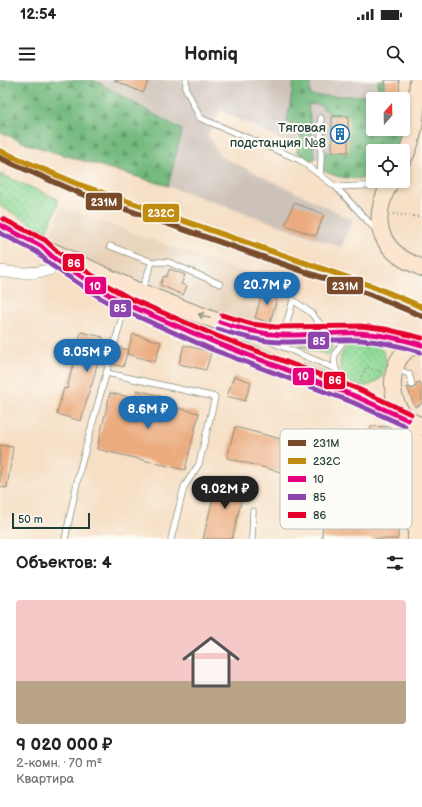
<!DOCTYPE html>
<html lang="ru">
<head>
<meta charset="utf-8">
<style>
	:root { --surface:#fff; --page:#f6f6f6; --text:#222; --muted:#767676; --accent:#1f6fb2 }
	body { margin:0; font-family:"Balsamiq Sans",sans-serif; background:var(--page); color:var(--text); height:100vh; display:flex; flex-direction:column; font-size:15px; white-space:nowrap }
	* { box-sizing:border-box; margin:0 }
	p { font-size:13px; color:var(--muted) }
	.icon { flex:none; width:22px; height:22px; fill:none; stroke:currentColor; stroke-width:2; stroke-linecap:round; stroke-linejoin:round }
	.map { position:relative; height:459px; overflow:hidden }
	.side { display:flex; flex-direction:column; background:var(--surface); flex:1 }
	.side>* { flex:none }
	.needle { width:26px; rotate:20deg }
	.controls { position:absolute; left:366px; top:12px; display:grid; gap:8px }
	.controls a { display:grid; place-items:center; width:44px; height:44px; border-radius:4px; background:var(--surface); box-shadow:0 2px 6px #0003; font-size:20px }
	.scale { position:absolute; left:12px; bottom:10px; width:78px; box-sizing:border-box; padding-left:4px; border:2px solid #1f3d34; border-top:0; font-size:11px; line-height:14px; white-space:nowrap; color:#1f3d34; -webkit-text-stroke:3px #fdfcf7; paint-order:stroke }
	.price { position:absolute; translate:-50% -34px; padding:0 9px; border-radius:14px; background:var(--accent); color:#fff; font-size:13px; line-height:26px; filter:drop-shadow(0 1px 2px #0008) }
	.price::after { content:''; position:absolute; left:50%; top:24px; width:12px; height:9px; margin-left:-6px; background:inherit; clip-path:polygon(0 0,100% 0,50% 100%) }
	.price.on { background:#222; color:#fff }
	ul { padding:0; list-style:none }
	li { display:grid; align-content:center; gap:8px; height:212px; padding:0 16px }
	li span { display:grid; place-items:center; height:124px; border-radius:4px; color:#555 }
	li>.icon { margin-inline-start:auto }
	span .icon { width:72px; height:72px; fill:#fffc; stroke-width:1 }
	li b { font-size:17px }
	h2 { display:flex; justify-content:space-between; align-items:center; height:48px; padding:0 16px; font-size:17px }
	.status { display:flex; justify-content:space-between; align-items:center; height:28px; padding:0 20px; background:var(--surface); direction:ltr }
	.status svg { height:11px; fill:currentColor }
	header { display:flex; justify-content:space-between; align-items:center; height:52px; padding:0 16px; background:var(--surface); font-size:18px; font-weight:700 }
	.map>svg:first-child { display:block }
	.built { fill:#e7d0b6 }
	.industrial { fill:#cdc2b9 }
	.grass { fill:url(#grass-dots); stroke:#588c65 }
	.forest { fill:url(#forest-firs); stroke:#4a7c5a }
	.building { fill:#ebab7e }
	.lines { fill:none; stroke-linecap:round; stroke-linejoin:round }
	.lane-casing { stroke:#8a8e7c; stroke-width:7 }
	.street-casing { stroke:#8a8e7c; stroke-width:12 }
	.secondary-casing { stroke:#8a8e7c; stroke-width:18 }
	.path { stroke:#8a8e7c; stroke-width:2; stroke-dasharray:1 3; stroke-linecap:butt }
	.lane { stroke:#fff; stroke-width:5.5 }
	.street { stroke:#fff; stroke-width:11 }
	.secondary { stroke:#fbe5cf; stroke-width:16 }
	.bus-1-casing { stroke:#fdfcf7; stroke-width:8 }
	.bus-2-casing { stroke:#fdfcf7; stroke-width:8 }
	.bus-3-casing { stroke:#fdfcf7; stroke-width:8 }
	.bus-1 { stroke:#e5007d; stroke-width:5 }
	.bus-2 { stroke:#8e44ad; stroke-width:5 }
	.bus-3 { stroke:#e4002b; stroke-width:5 }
	.rail-1-casing { stroke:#fdfcf7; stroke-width:9 }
	.rail-2-casing { stroke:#fdfcf7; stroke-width:9 }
	.rail-1 { stroke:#7a4b2a; stroke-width:6 }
	.rail-2 { stroke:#c18c0d; stroke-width:6 }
	.oneway { stroke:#8d9182 }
	.labels { text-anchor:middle; stroke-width:4; stroke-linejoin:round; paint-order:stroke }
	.poi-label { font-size:13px; fill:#1f3d34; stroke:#fdfcf7; text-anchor:end }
	.key { fill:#fdfcf7; stroke:#bac3bc; stroke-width:1 }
	.key-label { font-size:11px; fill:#1f3d34 }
	.line-badge { stroke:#fdfcf7; stroke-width:1.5 }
	.badge-label { font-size:11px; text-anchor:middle; font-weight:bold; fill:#fff }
</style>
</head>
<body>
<div class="status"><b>12:54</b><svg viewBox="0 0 49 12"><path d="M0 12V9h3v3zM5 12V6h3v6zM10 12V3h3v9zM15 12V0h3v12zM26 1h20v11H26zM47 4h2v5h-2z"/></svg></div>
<header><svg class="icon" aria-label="menu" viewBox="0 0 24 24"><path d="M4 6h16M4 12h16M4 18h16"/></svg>Homiq<svg class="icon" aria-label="search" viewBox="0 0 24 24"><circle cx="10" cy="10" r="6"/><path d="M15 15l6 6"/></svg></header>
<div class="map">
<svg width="422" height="459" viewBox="0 0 422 459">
	<defs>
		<pattern id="grass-dots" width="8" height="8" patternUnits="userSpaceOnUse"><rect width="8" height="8" fill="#91da96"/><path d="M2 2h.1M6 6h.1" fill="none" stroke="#76b27b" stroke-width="1.8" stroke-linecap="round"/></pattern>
		<pattern id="forest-firs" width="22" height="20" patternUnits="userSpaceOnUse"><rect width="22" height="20" fill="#74ba7f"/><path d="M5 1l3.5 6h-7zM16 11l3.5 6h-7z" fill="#5f9869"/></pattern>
	</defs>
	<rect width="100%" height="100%" fill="#fdfcf7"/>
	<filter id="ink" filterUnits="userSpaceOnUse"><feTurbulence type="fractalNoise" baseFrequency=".025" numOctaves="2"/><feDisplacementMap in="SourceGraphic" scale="8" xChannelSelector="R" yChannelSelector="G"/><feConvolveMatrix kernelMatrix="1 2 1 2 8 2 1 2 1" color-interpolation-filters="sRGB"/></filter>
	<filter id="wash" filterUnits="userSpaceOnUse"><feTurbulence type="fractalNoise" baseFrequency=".012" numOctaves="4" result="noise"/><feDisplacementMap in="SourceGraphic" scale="16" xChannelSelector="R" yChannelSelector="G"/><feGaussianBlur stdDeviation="0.9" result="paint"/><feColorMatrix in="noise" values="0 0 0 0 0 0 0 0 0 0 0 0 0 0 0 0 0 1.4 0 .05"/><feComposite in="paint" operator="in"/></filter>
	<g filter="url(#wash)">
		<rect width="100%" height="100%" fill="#f6dfc5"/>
		<path class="built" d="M 62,127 L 285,208 L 273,248 L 231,240 L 140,205 L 47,162 Z"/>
		<path class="industrial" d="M 94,0 L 399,0 L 400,19 L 373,19 L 373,71 L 332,85 L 220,30 L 208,55 L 220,76 L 353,140 L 341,167 L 168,106 L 182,50 Z"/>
		<path class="grass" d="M 0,94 L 56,118 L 58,125 L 46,151 L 0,126 Z
			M 137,220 L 330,295 L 331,300 L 144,227 Z
			M340 283a23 23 0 1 1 46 0a23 23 0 1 1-46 0Z
			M 333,263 L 331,271 L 327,275 L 299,265 Z"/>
		<path class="forest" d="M 0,0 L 94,0 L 182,50 L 168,106 L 27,64 L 0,52 Z
			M 294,0 L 310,0 L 310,16 L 378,16 L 378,0 L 385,0 L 385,19 L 373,19 L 373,49 L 402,49 L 400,56 L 393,71 L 373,71 L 373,98 C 357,100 336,99 323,90 L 324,71 L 332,72 L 348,36 L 332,36 L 320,25 L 308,24 L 315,78 L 311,81 L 296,72 L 301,61 L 300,50 L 287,42 Z"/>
		<g id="blocks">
			<path class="building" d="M 114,0 L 149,0 L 143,13 Z
				M 385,0 L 399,0 L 400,19 L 385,19 Z
				M 332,36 L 348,36 L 348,72 L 332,72 Z
				M 294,123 L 324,134 L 316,156 L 285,145 Z
				M 170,189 L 185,195 L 181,204 L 187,206 L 183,215 L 160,205 L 164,196 L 166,197 Z
				M 263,210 L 278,214 L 270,243 L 255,238 Z
				M 81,252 L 103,257 L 102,262 L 110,265 L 110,267 L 113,270 L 115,270 L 118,267 L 128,270 L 123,287 L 113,284 L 113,282 L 110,279 L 108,279 L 105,282 L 98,280 L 92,305 L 91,305 L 81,341 L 57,334 L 64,308 L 67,309 Z
				M 133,254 L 161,262 L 155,282 L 127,274 Z
				M 184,265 L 211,272 L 206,290 L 179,284 Z
				M 234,296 L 251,302 L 245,321 L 227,316 Z
				M 420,302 L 422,307 L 422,324 L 415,327 L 407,307 L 413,309 L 416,306 L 416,303 Z
				M 137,310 L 161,316 L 159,324 L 199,333 L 185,390 L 97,369 L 110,313 L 135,318 Z
				M 371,346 L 390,347 L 388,410 L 368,409 Z
				M 235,347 L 335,373 L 327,404 L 227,378 Z
				M 0,365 L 13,367 L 7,408 L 0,407 Z
				M 230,399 L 252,406 L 249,416 L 243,414 L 232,459 L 203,459 L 216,405 L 227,409 Z
				M 388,410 L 399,410 L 398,459 L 322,459 L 323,425 L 387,426 Z"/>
		</g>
	</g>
	<g filter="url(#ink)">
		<use href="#blocks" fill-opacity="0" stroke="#8a8e7c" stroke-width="1"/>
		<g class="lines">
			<g class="lane-casing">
				<path id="lane" d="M 186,0 L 186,9 L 200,38 L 300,80 L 336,107 L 377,151
					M 320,95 L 321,79 L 321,38
					M 336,107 L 387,105
					M 110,166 L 152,182 L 144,204 L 139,209
					M 152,182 L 168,182 L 220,204
					M 284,253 L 293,220 L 311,233 L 326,251
					M 264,259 L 334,288
					M 114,266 L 125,226
					M 396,289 L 409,294 L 412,305
					M 107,293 L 215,317 L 199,384 L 184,407 L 171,459
					M 341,301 C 330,280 333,274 347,256
					M 65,459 L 80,389 L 109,283
					M 252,459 L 253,431"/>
			</g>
			<g class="street-casing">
				<path id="street" d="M 0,191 C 17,194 32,194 49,190 L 55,179"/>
			</g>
			<g class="secondary-casing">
				<path id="secondary" d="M 403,80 C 417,56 416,27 418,0
					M 391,101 C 375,130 373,158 402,178 C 408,182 416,185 422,188
					M 0,145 L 41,166 L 138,211 L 208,238 L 241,249 L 283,255 L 327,253 L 373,254 L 422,265
					M 65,186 L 106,213 L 126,224 L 214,262 L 355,316 L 422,346
					M 416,459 C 416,440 416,420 417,401 C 417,391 418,380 418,370 C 416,353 406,341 398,326 C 390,311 391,284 405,272 C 409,267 415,266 421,264"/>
			</g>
			<path class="path" d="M 393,134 L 422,137
				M 422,288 L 422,290
				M 359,304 L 364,290 L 367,287 L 382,292"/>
			<use href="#lane" class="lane"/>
			<use href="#street" class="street"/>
			<use href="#secondary" class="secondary"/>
			<g class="bus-1-casing">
				<path id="bus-1" d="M 0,145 L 41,166 L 55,179 L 106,213 L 126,224 L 214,262 L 355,316 L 408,340
					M 220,242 C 240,249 261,254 283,255 C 308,256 334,252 359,253 C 381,254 401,259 422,265"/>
			</g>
			<g class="bus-2-casing">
				<path id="bus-2" d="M 0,153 L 37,172 L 51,185 L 102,219 L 123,230 L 211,269 L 352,322 L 405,346
					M 218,249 C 239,256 261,262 284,262 C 309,262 335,259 360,260 C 381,261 400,266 420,272"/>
			</g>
			<g class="bus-3-casing">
				<path id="bus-3" d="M 3,139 L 45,160 L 59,173 L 110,207 L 129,218 L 217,256 L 358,309 L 411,334
					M 222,235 L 252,244 L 275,247 L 361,246 L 385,249 L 422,258"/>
			</g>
			<use href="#bus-1" class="bus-1"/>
			<use href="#bus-2" class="bus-2"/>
			<use href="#bus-3" class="bus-3"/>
			<g class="rail-1-casing">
				<path id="rail-1" d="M 0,78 L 79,113 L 369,214 L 422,236"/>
			</g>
			<g class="rail-2-casing">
				<path id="rail-2" d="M 0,71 L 80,105 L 372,206 L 422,227"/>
			</g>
			<use href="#rail-1" class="rail-1"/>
			<use href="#rail-2" class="rail-2"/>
		</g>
		<defs><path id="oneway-shaft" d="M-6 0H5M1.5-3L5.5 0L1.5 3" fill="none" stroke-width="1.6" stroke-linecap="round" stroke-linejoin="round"/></defs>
		<use class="oneway" href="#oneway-shaft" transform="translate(204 236) rotate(-159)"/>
	</g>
	<defs>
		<g id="building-ring" transform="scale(1)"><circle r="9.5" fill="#fdfcf7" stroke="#1f6fb2" stroke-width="1.5"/><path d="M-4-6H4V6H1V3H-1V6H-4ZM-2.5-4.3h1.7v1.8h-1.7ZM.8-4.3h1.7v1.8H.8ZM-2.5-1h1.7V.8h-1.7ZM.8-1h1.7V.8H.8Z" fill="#1f6fb2"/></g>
	</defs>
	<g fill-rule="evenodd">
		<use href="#building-ring" x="340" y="54"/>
	</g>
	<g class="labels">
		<g class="poi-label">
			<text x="326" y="52">Тяговая<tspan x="326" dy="15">подстанция №8</tspan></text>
		</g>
	</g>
	<rect x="280" y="349" width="132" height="100" rx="6" class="key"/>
	<rect x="288" y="360" width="18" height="6" fill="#7a4b2a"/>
	<rect x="288" y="378" width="18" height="6" fill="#c18c0d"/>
	<rect x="288" y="396" width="18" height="6" fill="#e5007d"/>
	<rect x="288" y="414" width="18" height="6" fill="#8e44ad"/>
	<rect x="288" y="432" width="18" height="6" fill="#e4002b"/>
	<g class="key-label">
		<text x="313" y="367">231М</text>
		<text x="313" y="385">232C</text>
		<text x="313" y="403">10</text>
		<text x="313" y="421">85</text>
		<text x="313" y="439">86</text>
	</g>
	<g class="line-badge">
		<rect x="85" y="112" width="38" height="19" rx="4" fill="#7a4b2a"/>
		<rect x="142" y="123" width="38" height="20" rx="4" fill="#c18c0d"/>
		<rect x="62" y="173" width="23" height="19" rx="4" fill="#e4002b"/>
		<rect x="326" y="196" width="38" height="19" rx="4" fill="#7a4b2a"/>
		<rect x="84" y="196" width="23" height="19" rx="4" fill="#e5007d"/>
		<rect x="109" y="219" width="23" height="19" rx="4" fill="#8e44ad"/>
		<rect x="307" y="251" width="23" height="19" rx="4" fill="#8e44ad"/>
		<rect x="292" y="287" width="23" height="19" rx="4" fill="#e5007d"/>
		<rect x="323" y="291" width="23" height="19" rx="4" fill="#e4002b"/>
	</g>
	<g class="badge-label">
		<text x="104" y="126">231М</text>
		<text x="161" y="137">232C</text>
		<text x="74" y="187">86</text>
		<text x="345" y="210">231М</text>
		<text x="95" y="210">10</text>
		<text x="120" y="232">85</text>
		<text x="319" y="265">85</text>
		<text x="303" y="300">10</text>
		<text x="335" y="304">86</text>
	</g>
</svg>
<div class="controls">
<a><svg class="needle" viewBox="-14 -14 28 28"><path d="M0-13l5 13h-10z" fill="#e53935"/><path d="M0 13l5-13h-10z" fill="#767676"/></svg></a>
<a><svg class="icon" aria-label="locate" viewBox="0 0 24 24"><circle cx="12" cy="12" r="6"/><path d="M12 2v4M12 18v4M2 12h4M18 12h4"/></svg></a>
</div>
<div class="scale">50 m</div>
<b class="price" style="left:267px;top:226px">20.7M ₽</b>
<b class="price" style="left:87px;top:293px">8.05M ₽</b>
<b class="price" style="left:148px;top:350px">8.6M ₽</b>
<b class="price on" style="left:225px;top:430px">9.02M ₽</b>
</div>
<section class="side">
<h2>Объектов: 4<svg class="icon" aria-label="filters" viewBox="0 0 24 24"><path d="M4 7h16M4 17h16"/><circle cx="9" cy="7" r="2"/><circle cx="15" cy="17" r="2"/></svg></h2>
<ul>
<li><span style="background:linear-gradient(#f6c9c9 65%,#b9a48a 0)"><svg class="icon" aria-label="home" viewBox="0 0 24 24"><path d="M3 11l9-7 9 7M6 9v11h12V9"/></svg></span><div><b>9 020 000 ₽</b><p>2-комн. · 70 m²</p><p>Квартира</p></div></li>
</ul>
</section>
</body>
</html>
